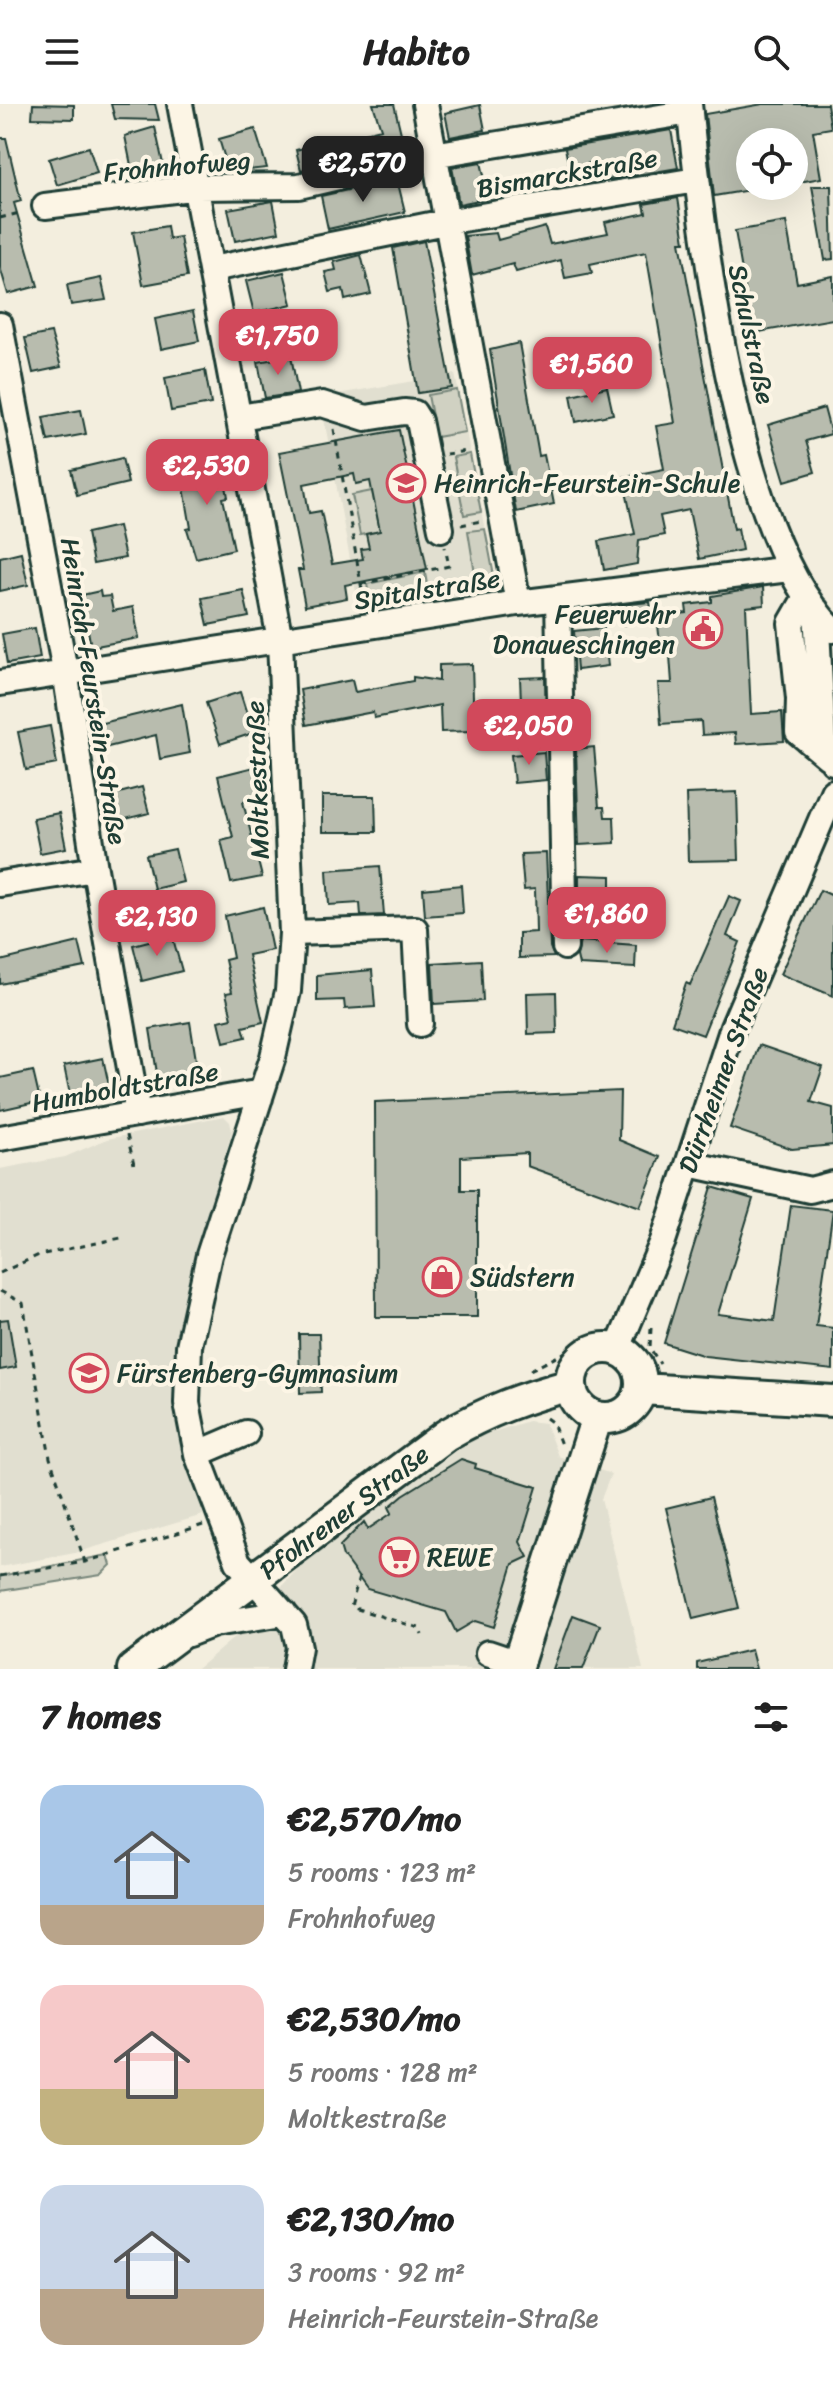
<!DOCTYPE html>
<html lang="en">
<head>
<meta charset="utf-8">
<style>
	:root { --surface:#fff; --page:#f2f2f2; --text:#222; --muted:#767676; --accent:#d1495b }
	body { margin:0; font-family:Sriracha,sans-serif; background:var(--page); color:var(--text); height:100vh; display:flex; flex-direction:column; font-size:30px; white-space:nowrap }
	* { box-sizing:border-box; margin:0 }
	p { font-size:26px; color:var(--muted) }
	.icon { flex:none; width:44px; height:44px; fill:none; stroke:currentColor; stroke-width:2; stroke-linecap:round; stroke-linejoin:round }
	.map { position:relative; height:1565px; overflow:hidden }
	.drawer { display:flex; flex-direction:column; background:var(--surface); flex:1 }
	.drawer>* { flex:none }
	.fabs { position:absolute; left:736px; top:24px; display:grid; gap:16px }
	.fabs a { display:grid; place-items:center; width:72px; height:72px; border-radius:50%; background:var(--surface); box-shadow:0 8px 32px #0002; font-size:40px }
	.price { position:absolute; translate:-50% -68px; padding:0 18px; border-radius:16px; background:var(--accent); color:#fff; font-size:26px; line-height:52px; filter:drop-shadow(0 2px 4px #0008) }
	.price::after { content:''; position:absolute; left:50%; top:48px; width:24px; height:18px; margin-left:-12px; background:inherit; clip-path:polygon(0 0,100% 0,50% 100%) }
	.price.selected { background:#222; color:#fff }
	ul { padding:0; list-style:none }
	li { display:flex; align-items:center; gap:24px; height:200px; padding:0 40px }
	li span { display:grid; place-items:center; flex:none; width:224px; height:160px; border-radius:24px; color:#555 }
	li>.icon { margin-inline-start:auto }
	span .icon { width:96px; height:96px; fill:#fffc; stroke-width:1 }
	li b { font-size:34px }
	h2 { display:flex; justify-content:space-between; align-items:center; height:96px; padding:0 40px; font-size:34px }
	header { display:flex; justify-content:space-between; align-items:center; height:104px; padding:0 40px; background:var(--surface); font-size:36px; font-weight:800 }
	.map>svg:first-child { display:block }
	.built { fill:#e1dfd0 }
	.green { fill:#d0d1c2; stroke:#78877b; stroke-width:2 }
	.building { fill:#b8bcae; stroke:#1f3d34; stroke-width:2; fill-rule:evenodd }
	.lines { fill:none; stroke-linecap:round; stroke-linejoin:round }
	.minor-casing { stroke:#1f3d34; stroke-width:30 }
	.major-casing { stroke:#1f3d34; stroke-width:36 }
	.path { stroke:#1f3d34; stroke-width:3; stroke-dasharray:6 6; stroke-linecap:butt }
	.minor { stroke:#fcf5e5; stroke-width:24 }
	.major { stroke:#fcf5e5; stroke-width:30 }
	.labels { text-anchor:middle; stroke-width:8; stroke-linejoin:round; paint-order:stroke }
	.street-label { font-size:26px; fill:#1f3d34; stroke:#fcf5e5 }
	.poi-label { font-size:26px; fill:#1f3d34; stroke:#fcf5e5; text-anchor:start }
</style>
</head>
<body>
<header><svg class="icon" aria-label="menu" viewBox="0 0 24 24"><path d="M4 6h16M4 12h16M4 18h16"/></svg>Habito<svg class="icon" aria-label="search" viewBox="0 0 24 24"><circle cx="10" cy="10" r="6"/><path d="M15 15l6 6"/></svg></header>
<div class="map">
<svg width="833" height="1565" viewBox="0 0 833 1565">
	<rect width="100%" height="100%" fill="#f3eede"/>
	<filter id="ink" filterUnits="userSpaceOnUse"><feTurbulence type="fractalNoise" baseFrequency=".0125" numOctaves="2"/><feDisplacementMap in="SourceGraphic" scale="16" xChannelSelector="R" yChannelSelector="G"/><feConvolveMatrix kernelMatrix="1 2 1 2 8 2 1 2 1" color-interpolation-filters="sRGB"/></filter>
	<g filter="url(#ink)">
		<path class="built" d="M 455,270 L 496,484 L 359,504 L 320,293 Z
			M 224,1012 L 230,1018 L 232,1027 L 192,1168 L 180,1238 L 187,1354 L 203,1411 L 75,1449 L 0,1463 L 0,1065 L 65,1053 L 107,1035 Z
			M 528,1317 L 545,1319 L 558,1352 L 611,1370 L 601,1395 L 643,1565 L 197,1565 L 236,1532 L 303,1459 L 474,1334 Z"/>
		<path class="green" d="M 457,286 L 465,328 L 436,333 L 428,291 Z
			M 470,350 L 481,408 L 464,411 L 453,353 Z
			M 372,387 L 380,427 L 360,431 L 352,391 Z
			M 485,425 L 494,472 L 483,474 L 482,469 L 475,470 L 468,427 Z
			M 425,468 L 429,494 L 371,502 L 367,480 Z
			M 108,1451 L 111,1461 L 101,1471 L 0,1487 L 0,1472 Z"/>
		<path class="building" d="M 33,0 L 74,1 L 74,15 L 32,14 Z
			M 111,0 L 155,0 L 159,16 L 115,15 Z
			M 373,0 L 394,0 L 404,42 L 301,66 L 296,46 L 381,25 Z
			M 763,0 L 827,0 L 831,24 L 813,27 L 821,74 L 794,79 L 794,38 L 750,38 L 750,86 L 714,92 L 705,10 Z
			M 480,1 L 485,26 L 450,33 L 445,9 Z
			M 155,23 L 165,69 L 134,76 L 125,32 Z
			M 255,25 L 267,64 L 229,68 L 219,35 Z
			M 671,26 L 678,64 L 601,77 L 597,58 L 569,63 L 565,44 Z
			M 0,34 L 6,34 L 21,97 L 14,99 L 38,182 L 8,190 L 0,163 Z
			M 89,43 L 97,69 L 57,81 L 49,55 Z
			M 481,58 L 489,94 L 459,100 L 452,63 Z
			M 397,75 L 405,108 L 328,125 L 321,92 Z
			M 812,82 L 831,82 L 833,155 L 825,156 Z
			M 678,94 L 685,138 L 680,138 L 734,425 L 738,424 L 742,446 L 699,455 L 689,406 L 660,412 L 664,431 L 639,436 L 637,460 L 604,466 L 599,437 L 635,430 L 623,373 L 664,365 L 656,322 L 675,319 L 646,148 L 590,160 L 592,169 L 565,174 L 561,156 L 516,168 L 513,160 L 472,171 L 465,132 L 496,129 L 498,136 L 545,123 L 550,140 L 608,129 L 605,118 L 646,109 L 644,100 Z
			M 273,97 L 279,128 L 235,137 L 228,105 Z
			M 786,118 L 797,179 L 833,172 L 833,215 L 753,229 L 735,127 Z
			M 167,122 L 169,135 L 180,133 L 187,173 L 143,181 L 133,128 Z
			M 424,137 L 452,284 L 418,289 L 393,144 Z
			M 361,151 L 371,190 L 345,196 L 343,185 L 330,188 L 325,168 L 336,166 L 334,158 Z
			M 284,168 L 292,200 L 254,209 L 246,177 Z
			M 101,174 L 106,196 L 71,201 L 67,181 Z
			M 193,207 L 199,237 L 161,245 L 155,215 Z
			M 51,229 L 61,263 L 33,269 L 25,234 Z
			M 519,239 L 539,352 L 544,351 L 554,400 L 516,408 L 490,246 Z
			M 291,252 L 298,289 L 265,294 L 258,258 Z
			M 205,266 L 211,300 L 171,307 L 165,274 Z
			M 607,283 L 613,310 L 576,318 L 571,291 Z
			M 824,304 L 831,330 L 806,337 L 815,368 L 785,377 L 768,321 Z
			M 81,306 L 86,330 L 48,337 L 43,313 Z
			M 399,326 L 427,465 L 345,481 L 347,494 L 305,502 L 298,466 L 303,466 L 279,348 ZM 354,370 L 356,380 L 370,377 L 380,427 L 366,430 L 369,444 L 361,445 L 363,455 L 332,460 L 321,407 L 309,409 L 304,380 Z
			M 122,354 L 128,379 L 77,391 L 71,366 Z
			M 221,354 L 228,393 L 223,394 L 234,445 L 196,454 L 187,425 L 191,424 L 180,361 Z
			M 118,422 L 125,454 L 93,460 L 87,429 Z
			M 21,448 L 28,481 L 0,487 L 0,453 Z
			M 763,483 L 764,501 L 746,503 L 751,610 L 782,608 L 784,637 L 736,640 L 735,629 L 702,631 L 701,617 L 661,620 L 658,579 L 672,579 L 669,538 L 660,539 L 657,512 L 687,509 L 686,501 L 712,498 L 712,492 Z
			M 243,486 L 249,513 L 208,521 L 202,494 Z
			M 100,487 L 101,493 L 110,492 L 113,507 L 133,503 L 139,534 L 91,543 L 87,521 L 79,523 L 73,493 Z
			M 650,498 L 653,516 L 622,521 L 619,501 Z
			M 35,524 L 40,554 L 7,560 L 2,530 Z
			M 604,524 L 608,562 L 577,566 L 574,527 Z
			M 472,560 L 474,627 L 441,628 L 440,601 L 374,614 L 373,608 L 306,621 L 300,586 L 352,576 L 355,588 L 413,577 L 413,573 L 439,577 L 439,561 Z
			M 545,573 L 546,621 L 522,622 L 520,574 Z
			M 240,588 L 253,629 L 220,640 L 206,599 Z
			M 182,600 L 190,649 L 160,655 L 156,631 L 104,644 L 98,620 Z
			M 50,622 L 57,660 L 26,666 L 18,628 Z
			M 594,643 L 599,703 L 604,703 L 605,713 L 614,713 L 615,739 L 579,741 L 576,645 Z
			M 544,648 L 546,676 L 514,679 L 511,651 Z
			M 258,662 L 265,692 L 243,698 L 262,773 L 231,779 L 221,736 L 233,733 L 218,672 Z
			M 142,683 L 149,709 L 114,718 L 108,692 Z
			M 737,688 L 739,756 L 688,757 L 686,690 Z
			M 322,692 L 375,692 L 376,728 L 322,728 Z
			M 59,709 L 66,744 L 40,749 L 33,714 Z
			M 175,745 L 183,778 L 154,785 L 146,751 Z
			M 546,749 L 550,843 L 554,853 L 519,854 L 519,829 L 536,828 L 535,785 L 524,786 L 521,750 Z
			M 380,762 L 384,811 L 361,812 L 360,799 L 329,801 L 327,766 Z
			M 579,771 L 611,772 L 611,805 L 579,806 Z
			M 461,781 L 463,809 L 425,812 L 423,785 Z
			M 820,786 L 833,792 L 833,892 L 780,870 Z
			M 729,792 L 741,797 L 727,832 L 740,838 L 703,931 L 672,920 L 686,879 L 690,881 Z
			M 263,803 L 272,846 L 248,851 L 263,918 L 243,923 L 246,933 L 224,938 L 219,917 L 232,914 L 226,889 L 232,888 L 225,856 L 233,854 L 225,812 Z
			M 172,831 L 182,867 L 142,877 L 133,841 Z
			M 580,837 L 636,841 L 635,864 L 579,861 L 577,852 Z
			M 79,838 L 85,863 L 0,880 L 0,857 Z
			M 481,856 L 483,897 L 434,900 L 432,859 Z
			M 372,866 L 375,903 L 345,905 L 344,896 L 317,897 L 317,871 Z
			M 556,888 L 557,929 L 528,930 L 527,889 Z
			M 190,918 L 199,975 L 159,982 L 150,925 Z
			M 759,941 L 823,963 L 811,998 L 833,1004 L 833,1041 L 792,1045 L 730,1024 Z
			M 103,954 L 110,986 L 71,995 L 64,962 Z
			M 33,967 L 40,997 L 0,1006 L 0,974 Z
			M 620,987 L 619,1036 L 660,1053 L 640,1103 L 527,1062 L 527,1049 L 461,1053 L 461,1086 L 477,1086 L 477,1213 L 376,1213 L 375,998 Z
			M 712,1083 L 753,1095 L 718,1210 L 774,1217 L 791,1101 L 833,1106 L 816,1222 L 833,1224 L 833,1266 L 705,1252 L 664,1239 Z
			M 8,1215 L 16,1263 L 0,1266 L 0,1216 Z
			M 299,1230 L 319,1230 L 321,1288 L 300,1289 Z
			M 461,1355 L 476,1360 L 475,1364 L 537,1383 L 520,1438 L 528,1453 L 513,1460 L 494,1523 L 475,1517 L 456,1528 L 446,1508 L 367,1485 L 343,1452 L 340,1442 L 364,1418 L 368,1425 L 392,1409 L 389,1403 L 403,1391 Z
			M 711,1393 L 739,1504 L 693,1515 L 666,1404 Z
			M 573,1511 L 600,1521 L 583,1565 L 553,1565 Z
			M 751,1546 L 756,1565 L 697,1565 L 697,1559 Z"/>
		<g class="lines">
			<g class="minor-casing">
				<path id="minor" d="M 180,0 L 280,536 L 292,829 L 288,887 L 273,953 L 209,1151 L 189,1242 L 187,1299 L 197,1350 L 238,1458 L 294,1521 L 299,1543 L 295,1565
					M 425,0 L 518,499
					M 689,0 C 702,132 737,434 833,526
					M 45,102 L 198,83 L 299,82 L 433,51 L 690,8
					M 212,165 L 445,118 L 696,76
					M 0,221 L 65,567 L 95,765 L 138,1010
					M 239,313 L 322,300 L 366,314 L 404,308 L 414,309 L 419,317 L 441,425
					M 806,493 L 791,519 L 799,595 L 798,628 L 828,653
					M 558,494 L 565,843
					M 816,506 L 823,637 L 833,658
					M 0,579 L 518,499 L 789,465
					M 0,780 L 95,765
					M 292,829 L 415,825 L 420,920
					M 0,1034 L 250,990 L 260,994
					M 689,1060 L 810,1086 L 833,1080
					M 617,1246 L 663,1137 L 733,923 L 833,688
					M 197,1350 L 246,1329
					M 188,1530 L 214,1520 L 284,1509
					M 488,1549 L 518,1559"/>
			</g>
			<g class="major-casing">
				<path id="major" d="M571 1279a35 35 0 1 1 70 0a35 35 0 1 1-70 0Z
					M 642,1285 L 833,1297
					M 133,1565 L 446,1331 C 487,1307 525,1293 571,1281
					M 516,1565 L 597,1313"/>
			</g>
			<path class="path" d="M 0,114 L 23,108
				M 334,325 L 365,503
				M 446,350 L 467,347
				M 461,421 L 481,417
				M 361,480 L 449,462 L 445,443
				M 127,1031 L 134,1060
				M 0,1169 L 39,1151 L 121,1134
				M 0,1187 L 23,1199 L 50,1354 L 85,1458
				M 651,1224 L 650,1244 L 660,1260
				M 530,1266 C 554,1255 576,1242 600,1229
				M 546,1314 L 553,1319 L 561,1341
				M 0,1472 L 85,1458 L 203,1421
				M 359,1473 L 351,1503 L 419,1524 L 422,1531"/>
			<use href="#minor" class="minor"/>
			<use href="#major" class="major"/>
		</g>
	</g>
	<defs>
		<g id="school-ring" transform="scale(2)"><circle r="9.5" fill="#fcf5e5" stroke="#d1495b" stroke-width="1.5"/><path d="M0-5L7-2L0 1L-7-2ZM-4 1L0 2.5L4 1V4Q0 6-4 4Z" fill="#d1495b"/></g>
		<g id="civic-ring" transform="scale(2)"><circle r="9.5" fill="#fcf5e5" stroke="#d1495b" stroke-width="1.5"/><path d="M-.6-6.5H3V-4.5H.6V-3L4-1V1h2V6H-6V1h2V-1L-.6-3ZM-1.2 2.5V6h2.4V2.5Z" fill="#d1495b"/></g>
		<g id="shop-ring" transform="scale(2)"><circle r="9.5" fill="#fcf5e5" stroke="#d1495b" stroke-width="1.5"/><path d="M-5-2.5h2.3a2.7 3.5 0 0 1 5.4 0H5L5.5 6h-11ZM-1.5-2.5h3a1.5 2.3 0 0 0-3 0Z" fill="#d1495b"/></g>
		<g id="supermarket-ring" transform="scale(2)"><circle r="9.5" fill="#fcf5e5" stroke="#d1495b" stroke-width="1.5"/><path d="M-6-5.5h2.5l.6 2H6L4.5 2H-2.5L-4.4-4H-6ZM-1.5 3.2a1.3 1.3 0 1 0 .1 0ZM3 3.2a1.3 1.3 0 1 0 .1 0Z" fill="#d1495b"/></g>
	</defs>
	<g fill-rule="evenodd">
		<use href="#school-ring" x="406" y="379"/>
		<use href="#civic-ring" x="703" y="525"/>
		<use href="#shop-ring" x="442" y="1173"/>
		<use href="#school-ring" x="89" y="1269"/>
		<use href="#supermarket-ring" x="399" y="1453"/>
	</g>
	<g class="labels">
		<g class="street-label">
			<text transform="translate(177 62) rotate(-5)" y="9">Frohnhofweg</text>
			<text transform="translate(567 69) rotate(-10)" y="9">Bismarckstraße</text>
			<text transform="translate(752 230) rotate(78)" y="9">Schulstraße</text>
			<text transform="translate(427 485) rotate(-9)" y="9">Spitalstraße</text>
			<text transform="translate(94 587) rotate(81)" y="9">Heinrich-Feurstein-Straße</text>
			<text transform="translate(257 676) rotate(-92)" y="9">Moltkestraße</text>
			<text transform="translate(723 966) rotate(-70)" y="9">Dürrheimer Straße</text>
			<text transform="translate(125 983) rotate(-10)" y="9">Humboldtstraße</text>
			<text transform="translate(344 1408) rotate(-37)" y="9">Pfohrener Straße</text>
		</g>
		<g class="poi-label">
			<text x="434" y="388">Heinrich-Feurstein-Schule</text>
			<text x="675" y="519" text-anchor="end">Feuerwehr<tspan x="675" dy="30">Donaueschingen</tspan></text>
			<text x="470" y="1182">Südstern</text>
			<text x="117" y="1278">Fürstenberg-Gymnasium</text>
			<text x="427" y="1462">REWE</text>
		</g>
	</g>
</svg>
<div class="fabs">
<a><svg class="icon" aria-label="locate" viewBox="0 0 24 24"><circle cx="12" cy="12" r="6"/><path d="M12 2v4M12 18v4M2 12h4M18 12h4"/></svg></a>
</div>
<b class="price selected" style="left:363px;top:100px">€2,570</b>
<b class="price" style="left:278px;top:273px">€1,750</b>
<b class="price" style="left:592px;top:301px">€1,560</b>
<b class="price" style="left:207px;top:403px">€2,530</b>
<b class="price" style="left:529px;top:663px">€2,050</b>
<b class="price" style="left:607px;top:851px">€1,860</b>
<b class="price" style="left:157px;top:854px">€2,130</b>
</div>
<section class="drawer">
<h2>7 homes<svg class="icon" aria-label="filters" viewBox="0 0 24 24"><path d="M4 7h16M4 17h16"/><circle cx="9" cy="7" r="2"/><circle cx="15" cy="17" r="2"/></svg></h2>
<ul>
<li><span style="background:linear-gradient(#a9c7e8 75%,#b9a48a 0)"><svg class="icon" aria-label="home" viewBox="0 0 24 24"><path d="M3 11l9-7 9 7M6 9v11h12V9"/></svg></span><div><b>€2,570/mo</b><p>5 rooms · 123 m²</p><p>Frohnhofweg</p></div></li>
<li><span style="background:linear-gradient(#f6c9c9 65%,#c2b280 0)"><svg class="icon" aria-label="home" viewBox="0 0 24 24"><path d="M3 11l9-7 9 7M6 9v11h12V9"/></svg></span><div><b>€2,530/mo</b><p>5 rooms · 128 m²</p><p>Moltkestraße</p></div></li>
<li><span style="background:linear-gradient(#c9d6e8 65%,#b9a48a 0)"><svg class="icon" aria-label="home" viewBox="0 0 24 24"><path d="M3 11l9-7 9 7M6 9v11h12V9"/></svg></span><div><b>€2,130/mo</b><p>3 rooms · 92 m²</p><p>Heinrich-Feurstein-Straße</p></div></li>
</ul>
</section>
</body>
</html>
